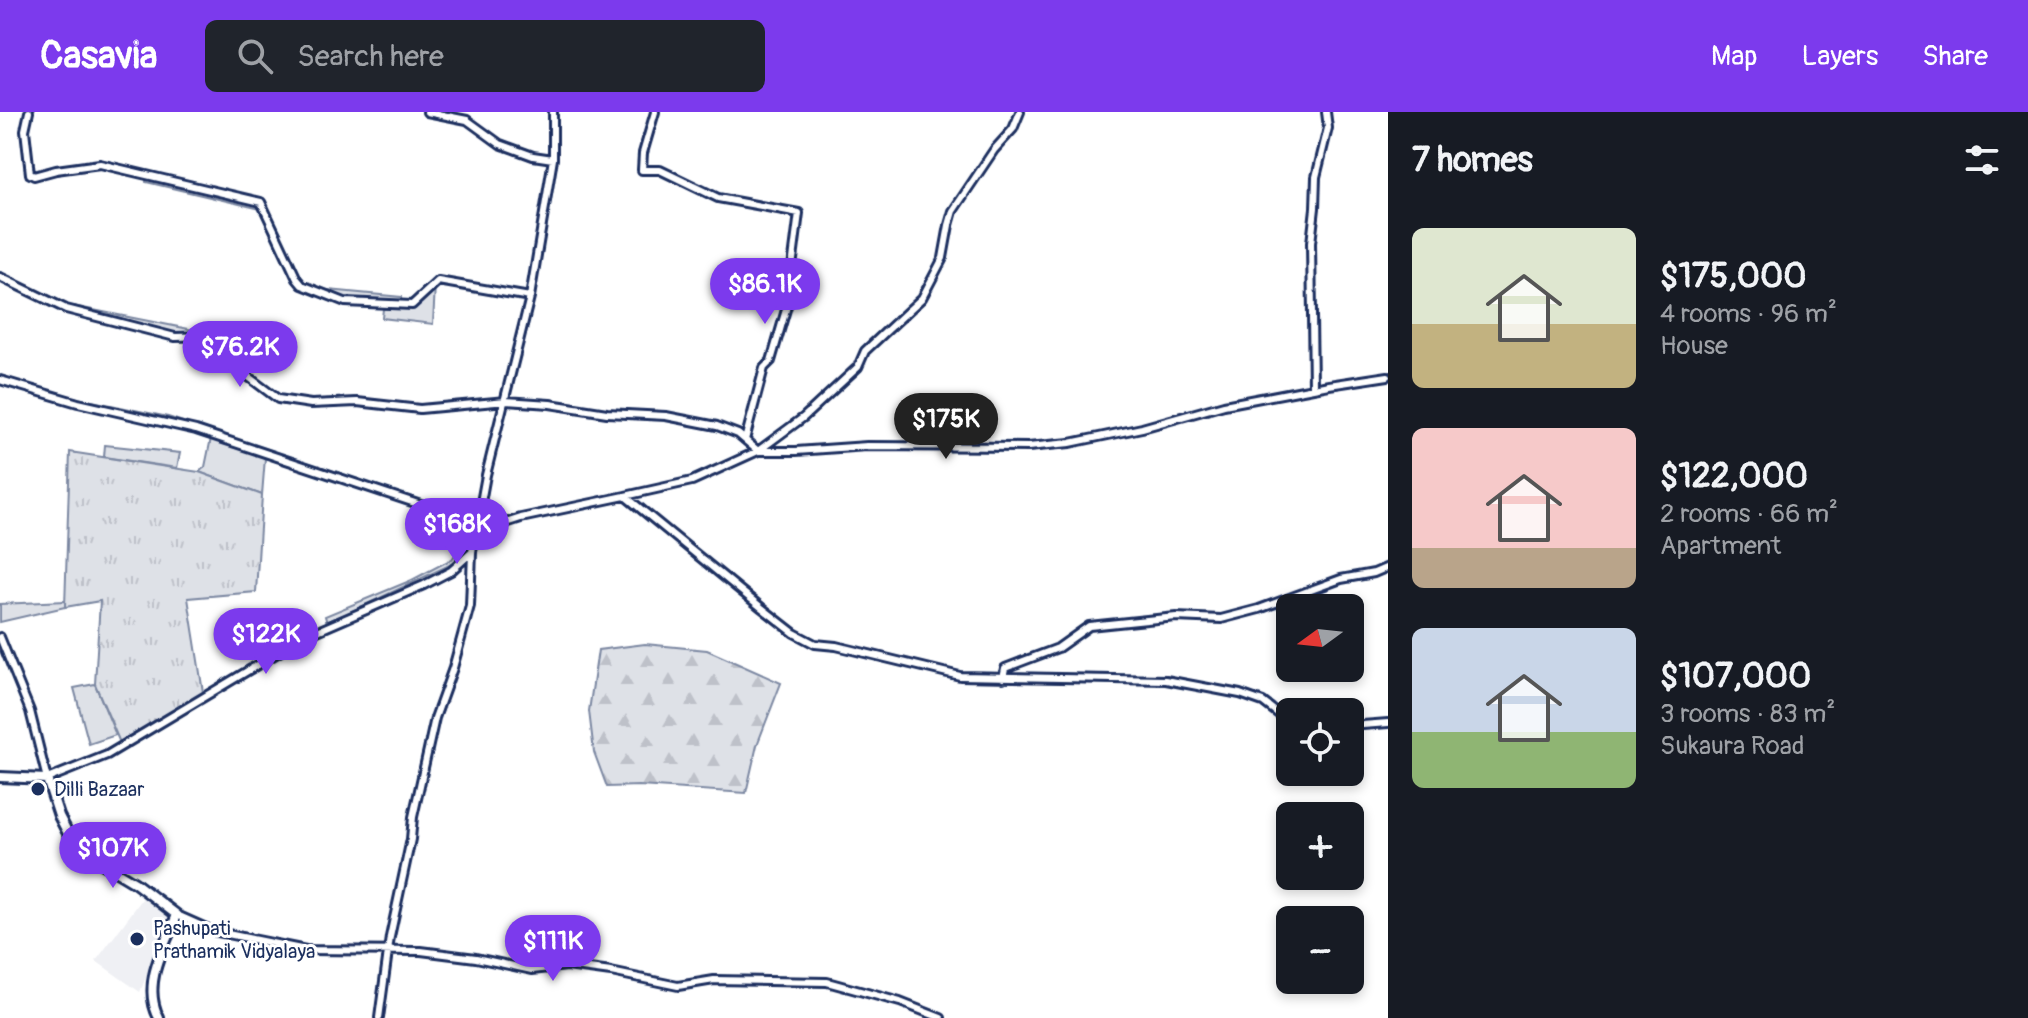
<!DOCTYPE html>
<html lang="en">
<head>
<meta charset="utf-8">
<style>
	:root { --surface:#171b24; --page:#20242c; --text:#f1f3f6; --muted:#9ea1a6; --accent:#7c3aed }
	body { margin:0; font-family:Pangolin,sans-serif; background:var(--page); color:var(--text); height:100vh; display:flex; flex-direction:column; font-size:30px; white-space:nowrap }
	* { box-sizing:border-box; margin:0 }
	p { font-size:26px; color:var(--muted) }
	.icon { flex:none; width:44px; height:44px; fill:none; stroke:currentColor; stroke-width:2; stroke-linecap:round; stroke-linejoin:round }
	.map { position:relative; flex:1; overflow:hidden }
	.side { display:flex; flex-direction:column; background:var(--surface); width:640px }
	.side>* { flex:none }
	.needle { width:52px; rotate:255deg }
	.controls { position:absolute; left:1276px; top:482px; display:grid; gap:16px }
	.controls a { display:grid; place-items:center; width:88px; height:88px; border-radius:12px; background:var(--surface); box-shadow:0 4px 12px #0003; font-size:40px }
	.price { position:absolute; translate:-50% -68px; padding:0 18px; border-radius:28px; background:var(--accent); color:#fff; font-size:26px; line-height:52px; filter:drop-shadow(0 2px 4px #0008) }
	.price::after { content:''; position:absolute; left:50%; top:48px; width:24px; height:18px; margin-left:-12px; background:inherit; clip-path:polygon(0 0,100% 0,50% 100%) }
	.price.active { background:#222; color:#fff }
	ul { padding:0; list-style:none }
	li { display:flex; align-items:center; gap:24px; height:200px; padding:0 24px }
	li span { display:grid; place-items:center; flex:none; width:224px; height:160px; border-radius:12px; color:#555 }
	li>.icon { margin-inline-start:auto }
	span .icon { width:96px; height:96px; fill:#fffc; stroke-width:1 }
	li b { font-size:34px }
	h2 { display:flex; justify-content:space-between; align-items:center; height:96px; padding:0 24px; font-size:34px }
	header { display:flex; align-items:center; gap:48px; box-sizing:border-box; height:112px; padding:0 40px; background:var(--accent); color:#fff }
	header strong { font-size:38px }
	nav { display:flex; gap:44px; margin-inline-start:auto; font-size:28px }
	.search { width:560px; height:72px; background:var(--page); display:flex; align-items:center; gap:20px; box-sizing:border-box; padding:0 28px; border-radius:12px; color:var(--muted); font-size:30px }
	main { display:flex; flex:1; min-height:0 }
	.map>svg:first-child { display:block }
	.built { fill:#eff0f4 }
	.grass { fill:#dee1e7; stroke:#7c88a2; stroke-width:2 }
	.forest { fill:url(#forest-firs); stroke:#7c88a2; stroke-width:2 }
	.park { fill:url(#park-tufts); stroke:#7c88a2; stroke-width:2 }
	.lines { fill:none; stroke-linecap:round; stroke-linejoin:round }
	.street-casing { stroke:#1b2f5e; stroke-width:12 }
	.secondary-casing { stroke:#1b2f5e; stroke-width:14 }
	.street { stroke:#fff; stroke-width:6 }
	.secondary { stroke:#fff; stroke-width:8 }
	.poi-dot { fill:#1b2f5e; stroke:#fff; stroke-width:3 }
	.labels { text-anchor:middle; stroke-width:6; stroke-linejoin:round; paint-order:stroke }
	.poi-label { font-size:20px; fill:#1b2f5e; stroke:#fff; text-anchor:start }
</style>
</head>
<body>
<header>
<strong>Casavia</strong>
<div class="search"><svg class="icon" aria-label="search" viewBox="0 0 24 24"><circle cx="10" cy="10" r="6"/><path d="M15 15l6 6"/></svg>Search here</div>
<nav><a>Map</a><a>Layers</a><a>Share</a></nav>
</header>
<main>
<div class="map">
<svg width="1388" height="906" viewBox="0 0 1388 906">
	<defs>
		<pattern id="forest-firs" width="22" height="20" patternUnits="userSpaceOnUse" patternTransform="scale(2)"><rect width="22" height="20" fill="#dee1e7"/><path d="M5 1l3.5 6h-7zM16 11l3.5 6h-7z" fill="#bec1c9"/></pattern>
		<pattern id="park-tufts" width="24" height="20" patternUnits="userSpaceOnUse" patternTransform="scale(2)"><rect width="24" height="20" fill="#dee1e7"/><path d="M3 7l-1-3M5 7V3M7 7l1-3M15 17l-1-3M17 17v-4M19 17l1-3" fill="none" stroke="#bec1c9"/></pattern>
	</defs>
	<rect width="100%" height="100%" fill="#fff"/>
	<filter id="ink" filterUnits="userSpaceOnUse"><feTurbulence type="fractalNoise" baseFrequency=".0125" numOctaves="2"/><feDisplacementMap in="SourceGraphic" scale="16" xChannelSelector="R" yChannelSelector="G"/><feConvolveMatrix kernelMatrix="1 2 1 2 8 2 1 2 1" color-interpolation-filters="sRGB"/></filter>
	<g filter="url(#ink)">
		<path class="built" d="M 145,783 L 164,796 L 170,805 L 140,880 L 96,849 Z"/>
		<path class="grass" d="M 146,65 L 256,91 L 261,97 L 146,70 Z
			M 435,173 L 433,212 L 382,206 L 383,197 C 413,196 417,197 435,173 Z
			M 318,177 L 401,185 L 401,189 L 345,188 Z
			M 73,194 L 199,219 L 213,222 L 172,220 Z
			M 73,285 L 168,305 L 339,361 L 167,307 Z
			M 211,326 L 265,346 L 262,383 L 199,360 L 205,355 Z
			M 105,333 L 180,341 L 177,356 L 104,345 Z
			M 464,430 L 471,431 L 470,438 L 454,451 L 327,511 L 325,504 L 412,468 L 452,447 Z
			M 65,489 L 65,495 L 0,510 L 0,492 Z
			M 95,572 L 116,623 L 89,632 L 74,576 Z"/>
		<path class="forest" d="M 645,532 L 707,538 L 781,571 L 757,633 L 746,681 L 639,674 L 607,675 L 594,640 L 589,599 L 598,538 Z"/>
		<path class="park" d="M 70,340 L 199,360 L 262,383 L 256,480 L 188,486 L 203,580 L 186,594 L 120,631 L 95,572 L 100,489 L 65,495 Z"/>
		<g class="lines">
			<g class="street-casing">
				<path id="street" d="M 29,0 L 25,18 L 30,62 L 34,64 L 56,58 L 100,52 L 261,90 L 297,167 L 302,173 L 345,190 L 412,193 L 438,169 L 530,185
					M 427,0 L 467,8 L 500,32 L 533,44 L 553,47
					M 655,0 L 643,41 L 642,58 L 660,58 L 718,86 L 799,101 L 787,194 L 771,249 L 764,256 L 745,328
					M 0,165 L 66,197 L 175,225 L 210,224 L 221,230 L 228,245 L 242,260 L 278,287 L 311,292 L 357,290 L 420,297 L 506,289 L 550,292 L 607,301 L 666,304 L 717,314 L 738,322 L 758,339 L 796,339 L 867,334 L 1028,335 L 1070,331 L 1142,316 L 1224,293 L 1329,273 L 1388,264
					M 0,268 L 78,291 L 196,318 L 490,416 L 521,406 L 625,384 L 762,496 L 794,521 L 815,532 L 836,534 L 960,564 L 1166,568 L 1240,582 L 1263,590 L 1290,611
					M 1313,275 L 1311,131 L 1315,96 L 1316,65 L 1328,16 L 1326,0
					M 625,384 L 692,369 L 758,339 L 804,305 L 858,255 L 865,239 L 922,186 L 943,146 L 949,113 L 953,99 L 994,38 L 1013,17 L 1020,0
					M 0,525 L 30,599 L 47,667 L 107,643 L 306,524 L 424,473 L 451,459 L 472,440
					M 1003,566 L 1005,556 L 1058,536 L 1089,514 L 1176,505 L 1221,507 L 1259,497 L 1341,467 L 1374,461 L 1388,455
					M 1350,614 L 1388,611
					M 177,803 L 213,819 L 306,838 L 421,839 L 476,846 L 532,858 L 567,854 L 611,860 L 678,874 L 714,868 L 827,870 L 900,890 L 941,906
					M 379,906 L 390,825 L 411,727 L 413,705 L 435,606 L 453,556 L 470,494 L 472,440 L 486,363 L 530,185 L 553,47 L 553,0"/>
			</g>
			<g class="secondary-casing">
				<path id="secondary" d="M 0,665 L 47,667 L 59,704 L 75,735 L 135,771 L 177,803 C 164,835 141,872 159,906"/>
			</g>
			<use href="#street" class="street"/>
			<use href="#secondary" class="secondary"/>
		</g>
	</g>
	<g class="poi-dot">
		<circle cx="38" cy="677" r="8"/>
		<circle cx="137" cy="827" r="8"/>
	</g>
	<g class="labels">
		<g class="poi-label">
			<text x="54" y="684">Dilli Bazaar</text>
			<text x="153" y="823">Pashupati<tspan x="153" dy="23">Prathamik Vidyalaya</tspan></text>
		</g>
	</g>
</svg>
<div class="controls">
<a><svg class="needle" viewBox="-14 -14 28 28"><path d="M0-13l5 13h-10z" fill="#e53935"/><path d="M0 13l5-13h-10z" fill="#9ea1a6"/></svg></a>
<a><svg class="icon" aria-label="locate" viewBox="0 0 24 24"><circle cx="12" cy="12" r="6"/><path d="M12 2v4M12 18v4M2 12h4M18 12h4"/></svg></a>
<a>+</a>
<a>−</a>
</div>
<b class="price" style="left:765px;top:214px">$86.1K</b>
<b class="price" style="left:240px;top:277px">$76.2K</b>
<b class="price active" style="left:946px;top:349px">$175K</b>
<b class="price" style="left:457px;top:454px">$168K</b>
<b class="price" style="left:266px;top:564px">$122K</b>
<b class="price" style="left:113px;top:778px">$107K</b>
<b class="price" style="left:553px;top:871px">$111K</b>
</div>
<section class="side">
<h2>7 homes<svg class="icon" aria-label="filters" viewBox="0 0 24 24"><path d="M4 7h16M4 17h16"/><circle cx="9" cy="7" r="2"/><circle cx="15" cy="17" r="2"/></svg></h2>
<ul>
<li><span style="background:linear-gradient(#dfe7d0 60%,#c2b280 0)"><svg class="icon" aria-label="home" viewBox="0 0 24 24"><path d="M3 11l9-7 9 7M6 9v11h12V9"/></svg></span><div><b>$175,000</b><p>4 rooms · 96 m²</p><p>House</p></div></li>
<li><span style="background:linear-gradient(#f6c9c9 75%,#b9a48a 0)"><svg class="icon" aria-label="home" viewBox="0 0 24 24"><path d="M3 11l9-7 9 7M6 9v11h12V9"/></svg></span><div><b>$122,000</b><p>2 rooms · 66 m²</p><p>Apartment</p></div></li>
<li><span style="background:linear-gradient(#c9d6e8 65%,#8fb573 0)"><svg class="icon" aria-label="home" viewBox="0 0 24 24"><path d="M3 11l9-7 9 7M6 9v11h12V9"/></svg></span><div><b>$107,000</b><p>3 rooms · 83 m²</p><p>Sukaura Road</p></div></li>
</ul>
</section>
</main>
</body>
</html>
